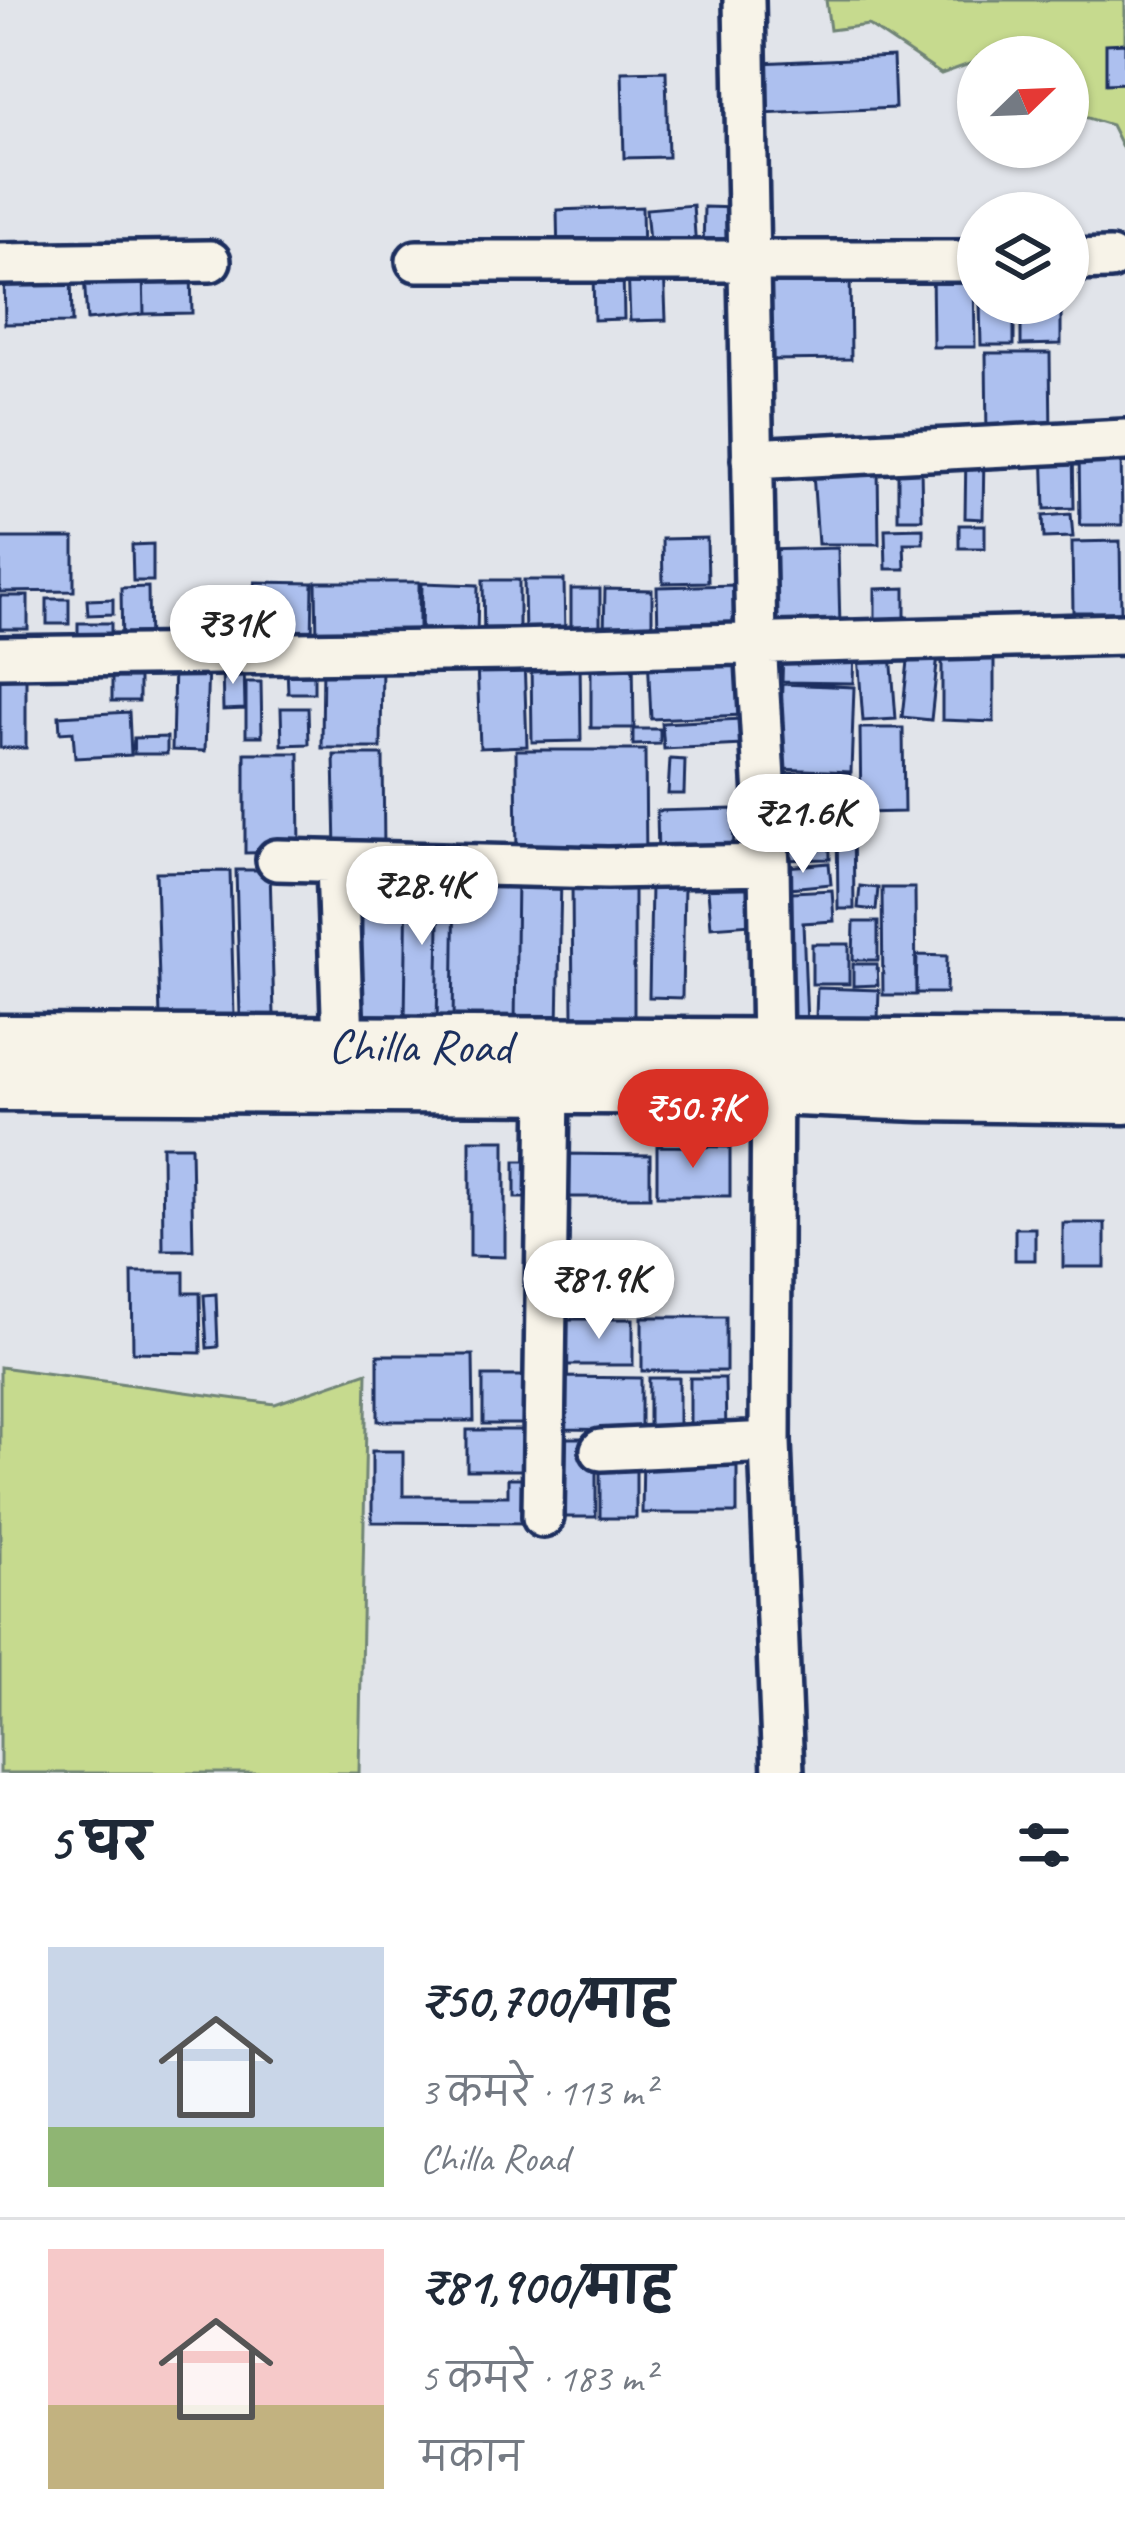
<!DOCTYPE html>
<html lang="hi">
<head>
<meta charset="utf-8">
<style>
	:root { --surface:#fff; --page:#f2f2f3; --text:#1f2937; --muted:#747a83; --line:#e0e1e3; --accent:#d93025 }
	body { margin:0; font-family:Caveat,"Playpen Sans Deva",sans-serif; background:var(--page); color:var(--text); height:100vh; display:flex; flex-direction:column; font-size:45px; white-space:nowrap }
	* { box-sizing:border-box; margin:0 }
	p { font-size:39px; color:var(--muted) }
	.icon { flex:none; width:66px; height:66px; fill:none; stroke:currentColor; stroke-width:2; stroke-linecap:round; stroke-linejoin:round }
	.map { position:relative; height:1773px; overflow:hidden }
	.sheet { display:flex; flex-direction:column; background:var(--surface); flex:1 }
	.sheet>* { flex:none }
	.needle { width:78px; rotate:67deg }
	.controls { position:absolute; left:957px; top:36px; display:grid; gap:24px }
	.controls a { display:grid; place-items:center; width:132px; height:132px; border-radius:50%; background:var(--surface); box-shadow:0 3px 9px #0004; font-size:60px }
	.price { position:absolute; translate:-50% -102px; padding:0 27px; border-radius:42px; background:#fff; color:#222; font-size:39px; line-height:78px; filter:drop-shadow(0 3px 6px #0008) }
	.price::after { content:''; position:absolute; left:50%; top:72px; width:36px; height:27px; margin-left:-18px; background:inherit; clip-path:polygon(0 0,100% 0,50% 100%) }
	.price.current { background:var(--accent); color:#fff }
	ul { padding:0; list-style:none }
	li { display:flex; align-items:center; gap:36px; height:300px; padding:0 48px }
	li+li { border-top:3px solid var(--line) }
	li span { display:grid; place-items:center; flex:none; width:336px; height:240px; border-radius:0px; color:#555 }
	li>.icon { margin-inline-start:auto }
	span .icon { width:144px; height:144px; fill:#fffc; stroke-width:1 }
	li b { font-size:51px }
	h2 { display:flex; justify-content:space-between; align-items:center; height:144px; padding:0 48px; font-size:51px }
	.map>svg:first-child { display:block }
	.green { fill:#c6da8e; stroke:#708476; stroke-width:3 }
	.building { fill:#adc0ef; stroke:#1b2f5e; stroke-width:3 }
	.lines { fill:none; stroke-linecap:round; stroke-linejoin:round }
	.street-casing { stroke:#1b2f5e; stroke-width:48 }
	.secondary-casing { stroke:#1b2f5e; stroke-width:63 }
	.street { stroke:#f7f3e8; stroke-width:39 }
	.secondary { stroke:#f7f3e8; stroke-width:54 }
	.labels { text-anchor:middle; stroke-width:12; stroke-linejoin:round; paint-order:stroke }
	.street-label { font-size:48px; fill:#1b2f5e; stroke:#f7f3e8 }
</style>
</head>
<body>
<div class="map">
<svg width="1125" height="1773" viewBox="0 0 1125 1773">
	<rect width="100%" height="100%" fill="#e1e4ea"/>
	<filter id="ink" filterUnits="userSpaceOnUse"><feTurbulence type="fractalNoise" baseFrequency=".00833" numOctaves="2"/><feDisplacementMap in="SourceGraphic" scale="24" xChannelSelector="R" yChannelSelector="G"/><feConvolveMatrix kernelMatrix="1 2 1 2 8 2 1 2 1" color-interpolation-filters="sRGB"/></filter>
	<g filter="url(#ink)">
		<path class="green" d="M 826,0 L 1125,0 L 1125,153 L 1111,125 L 1068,112 L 1068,57 L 978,57 L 978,61 L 941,74 L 868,25 L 830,30 Z
			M 0,1367 L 275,1404 L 367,1372 L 359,1773 L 0,1773 Z"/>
		<path class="building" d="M 1125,43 L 1125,83 L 1106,84 L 1106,44 Z
			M 893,57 L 895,108 L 761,114 L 759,63 Z
			M 666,71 L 668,157 L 624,158 L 622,72 Z
			M 693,205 L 696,250 L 650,253 L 646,209 Z
			M 642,207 L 643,258 L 558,260 L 557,210 Z
			M 704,207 L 737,208 L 737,250 L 703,250 Z
			M 664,266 L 666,320 L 630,321 L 628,267 Z
			M 850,268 L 851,359 L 771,360 L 771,319 L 758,319 L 757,271 Z
			M 932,268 L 974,268 L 975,347 L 933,347 Z
			M 623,271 L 624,319 L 594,320 L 593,272 Z
			M 71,272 L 72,323 L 5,324 L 4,274 Z
			M 191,272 L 192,313 L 144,314 L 143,273 Z
			M 143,273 L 144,314 L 87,320 L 84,276 Z
			M 980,303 L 1014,303 L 1014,345 L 981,345 Z
			M 1021,309 L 1061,309 L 1061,344 L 1021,345 Z
			M 986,353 L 1050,353 L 1051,439 L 987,440 Z
			M 1043,447 L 1073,447 L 1074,508 L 1045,509 Z
			M 1121,449 L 1122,525 L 1080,525 L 1079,450 Z
			M 966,451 L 984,451 L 983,519 L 965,518 Z
			M 878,467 L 879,544 L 818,544 L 813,473 Z
			M 898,467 L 921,467 L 922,519 L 898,519 Z
			M 1071,514 L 1073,537 L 1044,538 L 1043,516 Z
			M 959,525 L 985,525 L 985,548 L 959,548 Z
			M 923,528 L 923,543 L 904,543 L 905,569 L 886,569 L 885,529 Z
			M 0,538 L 74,538 L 74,591 L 0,592 Z
			M 707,538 L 708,582 L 663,583 L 662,539 Z
			M 1120,541 L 1121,612 L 1073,612 L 1072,542 Z
			M 153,544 L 153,581 L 133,581 L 132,545 Z
			M 838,548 L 840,627 L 767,629 L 765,550 Z
			M 483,580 L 519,580 L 519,640 L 484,640 Z
			M 524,580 L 564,580 L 565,638 L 525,638 Z
			M 255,582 L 313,583 L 312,644 L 254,643 Z
			M 316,582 L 419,582 L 419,643 L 317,643 Z
			M 422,583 L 478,585 L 477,639 L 421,638 Z
			M 736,585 L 738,632 L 658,635 L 657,587 Z
			M 148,587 L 149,650 L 122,651 L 121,588 Z
			M 905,588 L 905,629 L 875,629 L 875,589 Z
			M 571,589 L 600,589 L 600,637 L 571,637 Z
			M 605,589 L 652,590 L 652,636 L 604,635 Z
			M 0,596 L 28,596 L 28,629 L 0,629 Z
			M 47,599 L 69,599 L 69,624 L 47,624 Z
			M 113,599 L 113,614 L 88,615 L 87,600 Z
			M 78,623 L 111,623 L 111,651 L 78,652 Z
			M 783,649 L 854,650 L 853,683 L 782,682 Z
			M 741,650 L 743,715 L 651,719 L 648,654 Z
			M 909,652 L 938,655 L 931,720 L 902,717 Z
			M 891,653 L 896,719 L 863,721 L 858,655 Z
			M 633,656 L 634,728 L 591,728 L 591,657 Z
			M 942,658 L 994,659 L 994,722 L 942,720 Z
			M 524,659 L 527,746 L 480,748 L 477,661 Z
			M 531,660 L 580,660 L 581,741 L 532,742 Z
			M 323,661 L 382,662 L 381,748 L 322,748 Z
			M 174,665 L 208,666 L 205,751 L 172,750 Z
			M 222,665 L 244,665 L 245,709 L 223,710 Z
			M 287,665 L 314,665 L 314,693 L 288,693 Z
			M 0,678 L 26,678 L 26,748 L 0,748 Z
			M 112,678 L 139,678 L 139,701 L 112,701 Z
			M 246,682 L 261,682 L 262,736 L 246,736 Z
			M 782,684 L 854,687 L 851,772 L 779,769 Z
			M 281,708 L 308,708 L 309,744 L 282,745 Z
			M 129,712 L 131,755 L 75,758 L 73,732 L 60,733 L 59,716 Z
			M 742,719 L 743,745 L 664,749 L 662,723 Z
			M 860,728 L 903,728 L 904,812 L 861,813 Z
			M 633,729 L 660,729 L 660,744 L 633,745 Z
			M 167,737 L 167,754 L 134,754 L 134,738 Z
			M 516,750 L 645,750 L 646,863 L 517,863 Z
			M 245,753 L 299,753 L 300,852 L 245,853 Z
			M 334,755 L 383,755 L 384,851 L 336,852 Z
			M 670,759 L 685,760 L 684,794 L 668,794 Z
			M 784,773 L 850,774 L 849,807 L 784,805 Z
			M 733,809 L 734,856 L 658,858 L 657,811 Z
			M 829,813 L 830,859 L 773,860 L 772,814 Z
			M 837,816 L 853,816 L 854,909 L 838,909 Z
			M 829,863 L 831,884 L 778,889 L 775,868 Z
			M 236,870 L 270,870 L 274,1015 L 240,1016 Z
			M 230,871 L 234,1016 L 160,1018 L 156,872 Z
			M 363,872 L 407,873 L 405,1023 L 360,1021 Z
			M 407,873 L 440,874 L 437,1023 L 405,1023 Z
			M 440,874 L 455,874 L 453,1024 L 437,1023 Z
			M 455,874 L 517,876 L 515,1025 L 453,1024 Z
			M 756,874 L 767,923 L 711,927 L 707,878 Z
			M 517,876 L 561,877 L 558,1026 L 515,1025 Z
			M 572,881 L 634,881 L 634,1018 L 573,1018 Z
			M 651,884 L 684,885 L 682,998 L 649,997 Z
			M 860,886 L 878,888 L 876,910 L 858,908 Z
			M 882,888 L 915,888 L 916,995 L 883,995 Z
			M 832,890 L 834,921 L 803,923 L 807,1024 L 777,1025 L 772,893 Z
			M 854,922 L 878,922 L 878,960 L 853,960 Z
			M 812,944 L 849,944 L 849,984 L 812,984 Z
			M 917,955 L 947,956 L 946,993 L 916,993 Z
			M 853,964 L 877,964 L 878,985 L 853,986 Z
			M 817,988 L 879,990 L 878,1020 L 816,1018 Z
			M 470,1140 L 505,1140 L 505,1257 L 470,1256 Z
			M 162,1146 L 191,1146 L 193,1250 L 163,1250 Z
			M 657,1146 L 730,1147 L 730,1196 L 657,1196 Z
			M 561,1154 L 650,1155 L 650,1197 L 561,1197 Z
			M 515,1161 L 535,1161 L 536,1198 L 515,1198 Z
			M 1063,1223 L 1105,1223 L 1105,1267 L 1063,1267 Z
			M 1015,1228 L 1035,1228 L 1035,1260 L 1015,1260 Z
			M 132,1272 L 184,1272 L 184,1293 L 200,1293 L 201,1353 L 133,1352 Z
			M 216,1294 L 218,1347 L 207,1348 L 204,1295 Z
			M 642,1317 L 726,1317 L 726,1371 L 642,1371 Z
			M 565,1319 L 633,1319 L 633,1365 L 566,1365 Z
			M 378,1355 L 473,1355 L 474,1421 L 378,1421 Z
			M 483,1376 L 529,1376 L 529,1424 L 483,1424 Z
			M 559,1377 L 641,1378 L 641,1430 L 559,1429 Z
			M 649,1378 L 679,1378 L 679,1436 L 649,1435 Z
			M 690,1378 L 725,1378 L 726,1436 L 690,1436 Z
			M 467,1430 L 530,1430 L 530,1470 L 467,1470 Z
			M 557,1438 L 596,1438 L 596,1517 L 557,1517 Z
			M 372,1451 L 403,1451 L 403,1496 L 508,1496 L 508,1478 L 532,1478 L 532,1523 L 372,1522 Z
			M 643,1455 L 737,1455 L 737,1513 L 642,1513 Z
			M 600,1456 L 636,1456 L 636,1518 L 600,1518 Z"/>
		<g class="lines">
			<g class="street-casing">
				<path id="street" d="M 744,0 L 756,642 L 769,865 L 772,1047 L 770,1442 L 783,1773
					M 1068,260 L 1110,259
					M 417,261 L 978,261
					M 0,264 L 210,261
					M 752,459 L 1125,440
					M 0,657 L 513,650 L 1125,634
					M 277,860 L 607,868 L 769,865
					M 337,864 L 343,1043
					M 601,1450 L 770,1442
					M 543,1517 L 549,1087"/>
			</g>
			<g class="secondary-casing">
				<g id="secondary">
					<path id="s1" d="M 0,1043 L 1125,1048"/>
					<path d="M 0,1083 L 772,1087 L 921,1093 L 1125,1096"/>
				</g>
			</g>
			<use href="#street" class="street"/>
			<use href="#secondary" class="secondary"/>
		</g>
	</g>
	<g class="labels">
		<g class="street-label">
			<text dy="17" stroke="none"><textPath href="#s1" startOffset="420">Chilla Road</textPath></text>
		</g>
	</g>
</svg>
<div class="controls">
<a><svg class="needle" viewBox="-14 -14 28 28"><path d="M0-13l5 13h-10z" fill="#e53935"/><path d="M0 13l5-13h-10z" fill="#747a83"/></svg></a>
<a><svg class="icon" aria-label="layers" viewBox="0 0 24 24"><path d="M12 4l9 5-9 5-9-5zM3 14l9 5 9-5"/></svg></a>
</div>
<b class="price" style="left:233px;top:687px">₹31K</b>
<b class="price" style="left:803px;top:876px">₹21.6K</b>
<b class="price" style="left:422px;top:948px">₹28.4K</b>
<b class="price current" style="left:693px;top:1171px">₹50.7K</b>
<b class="price" style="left:599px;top:1342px">₹81.9K</b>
</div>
<section class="sheet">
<h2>5 घर<svg class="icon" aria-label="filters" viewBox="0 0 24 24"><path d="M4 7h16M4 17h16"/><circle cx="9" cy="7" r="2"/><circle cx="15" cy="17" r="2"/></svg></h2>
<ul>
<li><span style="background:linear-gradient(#c9d6e8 75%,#8fb573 0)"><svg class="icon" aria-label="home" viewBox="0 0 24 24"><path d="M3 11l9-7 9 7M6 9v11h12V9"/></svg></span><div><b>₹50,700/माह</b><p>3 कमरे · 113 m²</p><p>Chilla Road</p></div></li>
<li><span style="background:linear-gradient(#f6c9c9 65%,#c2b280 0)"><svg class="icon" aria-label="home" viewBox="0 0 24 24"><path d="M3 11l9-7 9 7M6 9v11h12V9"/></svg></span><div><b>₹81,900/माह</b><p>5 कमरे · 183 m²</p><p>मकान</p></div></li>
</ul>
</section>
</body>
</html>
